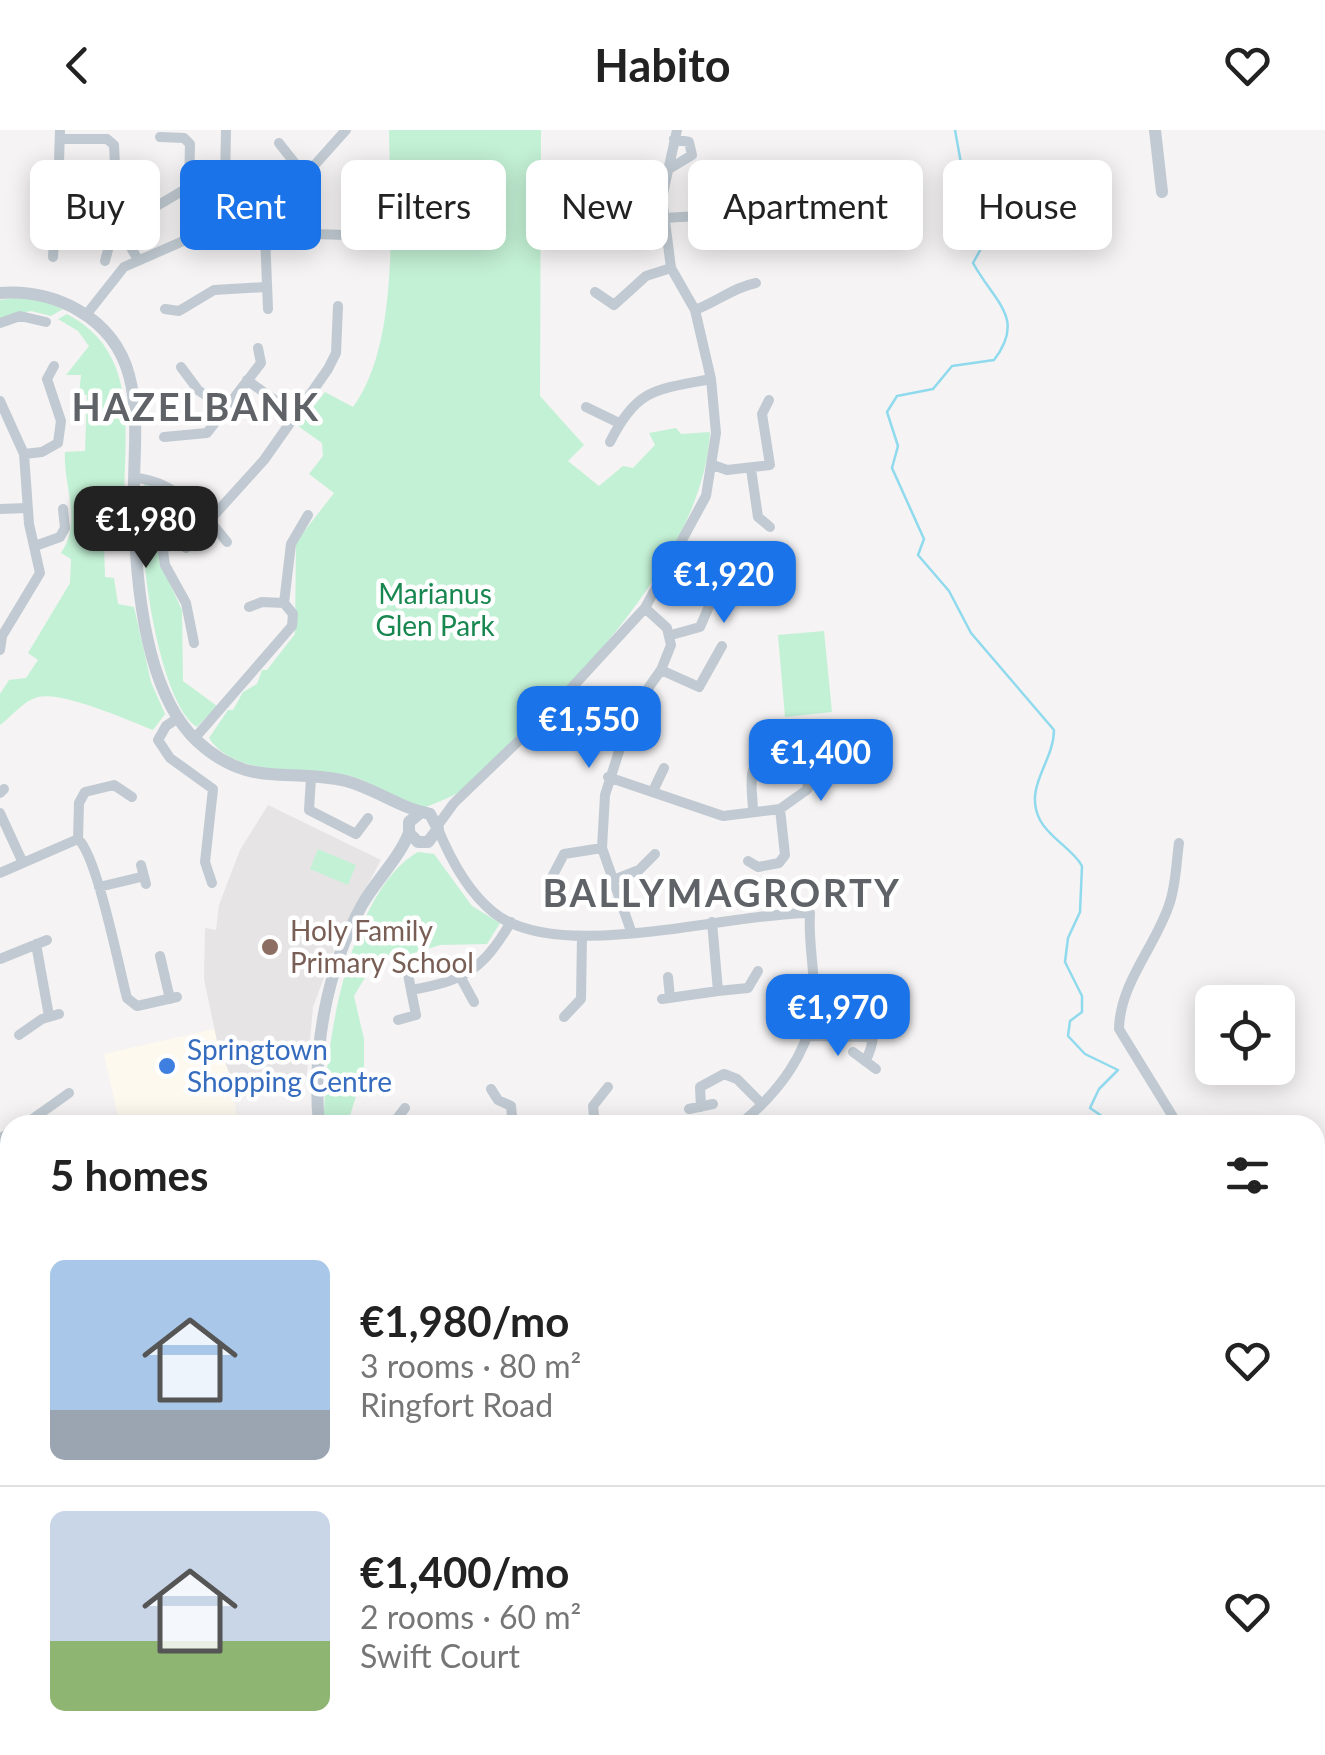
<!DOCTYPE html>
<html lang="en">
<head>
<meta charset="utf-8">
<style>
	:root { --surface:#fff; --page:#f2f2f2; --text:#222; --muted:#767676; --line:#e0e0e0; --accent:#1a73e8 }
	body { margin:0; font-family:Lato,sans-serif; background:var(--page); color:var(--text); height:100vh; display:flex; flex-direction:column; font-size:38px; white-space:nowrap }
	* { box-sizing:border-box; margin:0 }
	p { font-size:32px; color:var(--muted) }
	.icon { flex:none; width:55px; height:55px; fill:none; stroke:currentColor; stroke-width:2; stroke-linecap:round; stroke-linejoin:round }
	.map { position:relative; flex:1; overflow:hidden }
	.sheet { position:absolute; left:0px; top:985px; width:1325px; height:640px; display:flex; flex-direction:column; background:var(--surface); border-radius:30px 30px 0 0; box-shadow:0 5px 25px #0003 }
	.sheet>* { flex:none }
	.guide { position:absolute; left:30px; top:30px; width:1265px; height:90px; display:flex; gap:20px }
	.buttons { position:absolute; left:1195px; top:855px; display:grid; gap:20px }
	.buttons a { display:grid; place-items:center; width:100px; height:100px; border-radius:15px; background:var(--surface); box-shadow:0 5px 25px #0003; font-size:50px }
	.price { position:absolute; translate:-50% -85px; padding:0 22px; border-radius:20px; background:var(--accent); color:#fff; font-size:32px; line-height:65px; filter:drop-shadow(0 2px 5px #0008) }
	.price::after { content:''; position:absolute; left:50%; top:60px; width:30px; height:22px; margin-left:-15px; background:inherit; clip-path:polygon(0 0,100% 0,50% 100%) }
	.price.current { background:#222; color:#fff }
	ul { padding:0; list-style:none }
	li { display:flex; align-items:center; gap:30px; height:250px; padding:0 50px }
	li+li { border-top:2px solid var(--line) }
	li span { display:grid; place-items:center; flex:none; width:280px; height:200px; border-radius:15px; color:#555 }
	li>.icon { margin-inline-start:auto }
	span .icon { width:120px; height:120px; fill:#fffc; stroke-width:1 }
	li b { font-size:42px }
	h2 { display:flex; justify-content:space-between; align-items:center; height:120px; padding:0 50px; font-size:42px }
	.pill { padding:0 35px; border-radius:15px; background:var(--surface); box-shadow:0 5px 25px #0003; font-size:35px; line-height:90px }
	.pill.current { background:var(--accent); color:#fff }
	header { display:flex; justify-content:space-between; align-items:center; height:130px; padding:0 50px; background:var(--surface); font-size:45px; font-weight:700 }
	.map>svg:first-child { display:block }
	.commercial { fill:#fdf9ef }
	.education { fill:#e6e4e5 }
	.green { fill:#c3f1d5 }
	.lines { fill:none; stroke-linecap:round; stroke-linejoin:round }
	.stream { stroke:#90daee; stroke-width:2.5 }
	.trunk-casing { stroke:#7690ad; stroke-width:19 }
	.minor { stroke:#c1cad2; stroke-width:10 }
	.tertiary { stroke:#c1cad2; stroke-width:12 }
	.secondary { stroke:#c1cbd6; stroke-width:14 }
	.trunk { stroke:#9fb4c9; stroke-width:15 }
	.education-dot { fill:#8d6e63; stroke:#fff; stroke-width:4 }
	.shop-dot { fill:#3f7fe0; stroke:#fff; stroke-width:4 }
	.labels { text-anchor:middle; stroke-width:9; stroke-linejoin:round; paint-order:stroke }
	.park-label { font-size:28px; fill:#17864f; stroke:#fff }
	.education-label { font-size:28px; fill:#785e54; stroke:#fff; text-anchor:start }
	.shop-label { font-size:28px; fill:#366cbe; stroke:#fff; text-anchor:start }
	.district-label { font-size:38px; font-weight:bold; letter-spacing:2.5px; fill:#5f6368; stroke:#fff }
</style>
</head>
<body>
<header><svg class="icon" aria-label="back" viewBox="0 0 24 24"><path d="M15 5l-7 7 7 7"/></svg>Habito<svg class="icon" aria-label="heart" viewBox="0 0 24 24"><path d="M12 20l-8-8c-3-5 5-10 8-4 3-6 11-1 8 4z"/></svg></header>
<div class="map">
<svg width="1325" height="1625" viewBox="0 0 1325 1625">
	<rect width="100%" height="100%" fill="#f5f3f3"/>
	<path class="commercial" d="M 214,899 L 231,948 L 238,995 L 120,995 L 104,924 Z
		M 10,1295 L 10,1392 L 2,1394 L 10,1457 L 0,1459 L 0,1297 Z
		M 386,1615 L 583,1615 L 577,1625 L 389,1625 Z"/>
	<path class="education" d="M 268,675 L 381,730 L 338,810 L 313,877 L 306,952 L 229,958 L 231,948 L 217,911 L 204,849 L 205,798 L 216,800 L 219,775 L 240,720 Z"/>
	<path class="green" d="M 389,0 L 541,0 L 540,266 L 584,315 L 568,331 L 599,356 L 623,336 L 633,338 L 655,315 L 649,303 L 676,298 L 681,304 L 710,302 C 704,414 596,531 518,607 C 501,624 483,647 463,660 C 450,668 435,673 421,679 C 396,671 376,653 350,646 C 307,635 237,650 209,608 L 228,580 L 233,580 L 243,562 L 257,554 L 262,540 L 267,540 L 295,504 L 296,412 L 334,363 L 309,344 L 323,326 L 322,313 L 298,296 L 325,262 L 353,277 C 401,212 390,79 389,0 Z
		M 15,168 L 40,170 L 63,179 L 51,186 L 31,181 L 0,188 L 0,170 Z
		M 67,184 C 143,224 123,307 124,380 L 101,380 L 95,392 L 100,393 L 99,413 L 104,415 L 105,447 L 114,448 L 118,474 L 134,477 L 151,552 L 165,584 L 153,600 C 128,590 62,561 38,567 C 21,572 14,585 0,595 L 0,564 L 9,550 L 26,548 L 38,530 L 28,523 L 70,453 L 71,429 L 61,423 C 83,391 63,357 65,322 L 85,321 L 87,265 L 79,264 L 81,245 L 66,245 L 89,216 L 78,201 L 58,189 Z
		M 145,353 L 160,355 L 179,377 L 166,400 L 159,430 L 182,480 L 183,551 L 217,576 L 197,597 C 157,573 133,397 145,353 Z
		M 824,501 L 832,582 L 785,587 L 778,505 Z
		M 318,719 L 356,735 L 348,755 L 310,739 Z
		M 418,722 L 434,724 L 472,776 L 500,793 L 487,814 L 440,815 L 372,836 L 354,866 L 364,909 L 364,941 L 347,995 L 324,995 C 323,922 349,761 418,722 Z
		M 1325,1361 L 1325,1625 L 878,1625 L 874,1615 L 1315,1615 L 1315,1365 Z"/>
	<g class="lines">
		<path class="stream" d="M 955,0 L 966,61 L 986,95 L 983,115 L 973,133 C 995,173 1026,188 994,230 L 952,236 L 933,259 L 897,266 L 887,282 L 898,316 L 892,338 L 924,409 L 918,425 L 949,461 L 971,503 L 1054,600 C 1054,632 1023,657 1040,690 C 1050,709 1072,718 1082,736 L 1080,782 L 1068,808 L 1065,832 L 1082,866 L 1082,882 L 1070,891 L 1068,906 L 1085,924 L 1118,940 L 1099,959 L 1090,978 L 1115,995
			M 1315,1078 L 1325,1077"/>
		<g class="trunk-casing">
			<path id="trunk" d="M 1315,1350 L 1325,1346
				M 592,1625 L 597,1615
				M 656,1625 L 667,1615"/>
		</g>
		<path class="minor" d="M 60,9 L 107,9 L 114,15 L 118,95 L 137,128
			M 279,13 L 305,46
			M 59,32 L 60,0
			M 664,42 L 692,25 L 689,12 L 674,9
			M 118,83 L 143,84 L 189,57 L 190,14 L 184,8 L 160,7
			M 603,85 L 621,70 L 662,68
			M 213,86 L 244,102 L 347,105 L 347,80
			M 664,88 L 732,84 L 753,71
			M 290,104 L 286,67 L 346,0
			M 265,105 L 268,179
			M 53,127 L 56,75 L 117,76
			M 105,131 L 111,109 L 121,103
			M 595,162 L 614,175 L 646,146 L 671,138
			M 165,179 L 179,181 L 214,160 L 266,157
			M 695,180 C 717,172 734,157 756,153
			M 86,185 L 124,137 L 190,108 L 213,86 L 225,55 L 226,0
			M 0,193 L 20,186 L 46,192
			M 181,237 L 198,260 L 225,279
			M 247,250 L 298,287
			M 0,271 L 24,324 L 29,394 L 40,443 L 2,506 L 0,520
			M 586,277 L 619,293
			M 164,307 L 207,303 L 261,233 L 258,218
			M 610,312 C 637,258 655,260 711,249
			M 24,324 L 42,322 L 58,313 L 61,291 L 47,249 L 54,236
			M 713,335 L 727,340 L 770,335 L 762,284 L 769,270
			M 751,339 L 758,387 L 770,397
			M 134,348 C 172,349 205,384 227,412
			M 190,376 L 163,421 L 165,435 L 186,473 L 194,513
			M 0,379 L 27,378
			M 207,393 L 264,330 L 328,239 L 336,223 L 338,176
			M 169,406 L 186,418
			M 35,416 L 60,407 L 65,398 L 63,379
			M 284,473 L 291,414 L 308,385
			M 671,505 L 700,497 L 728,433
			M 661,540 L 699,557 L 722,516
			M 178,588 L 166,596 L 158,610 L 170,628 L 213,659 L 205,732 L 212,753
			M 194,609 L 292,496 L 293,484 L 284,473 L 262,472 L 249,477
			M 608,647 L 723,686 L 780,679 L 808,659 L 806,640
			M 311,648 L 309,680 L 356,704 L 368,688
			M 653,661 L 664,638
			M 0,663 L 4,659
			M 132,667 L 114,655 L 85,662 L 79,673 L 78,709 C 97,725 119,838 127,868 L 137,876 L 177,867
			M 753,680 C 752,654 746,638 767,620
			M 0,683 L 23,733
			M 438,695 L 454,673 L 554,577 L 645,478 L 706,366 L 716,303 L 711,249 L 695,180 L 671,138 L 662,68 L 677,0
			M 438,699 C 450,728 467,761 493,782 C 557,835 727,783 810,783 C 808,812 815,841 814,870 C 812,921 777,964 739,995
			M 748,731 L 758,737 L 779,733 L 785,725 L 780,679
			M 141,735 L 146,754
			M 0,743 L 78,709
			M 552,747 L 564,724 L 602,718
			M 611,751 L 639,740 L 655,724
			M 99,757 L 141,747
			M 631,801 L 602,718 L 605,665 L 632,581 L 661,540 L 671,515 L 667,498 L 645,478
			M 36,814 L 49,886
			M 160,826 L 170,869
			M 0,829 L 47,810
			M 406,833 L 411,860
			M 668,847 L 670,868
			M 462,850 L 474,872
			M 858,859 L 880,857
			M 718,861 L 748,858 L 758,841
			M 662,869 L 718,861 L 712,792
			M 564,887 L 581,869 L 582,806
			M 398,890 L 416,885 L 411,860 C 466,850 482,840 511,792
			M 19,905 L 42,889 L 59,884
			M 808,906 L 871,907
			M 853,922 L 876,939
			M 865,931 C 878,912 873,880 872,858
			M 491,959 L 498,970 L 511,976 L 513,995
			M 701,977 L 700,957 L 724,944 L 737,949 L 762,974
			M 689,979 L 713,974
			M 24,995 L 69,963
			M 392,995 L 405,978
			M 595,995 L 593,976 L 608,957
			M 1178,995 L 1119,899 C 1120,853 1155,817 1169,775 C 1176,756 1176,734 1179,713
			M 0,1008 L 10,1003
			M 1317,1090 L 1318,1106 L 1325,1116
			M 4,1154 L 1,1133 L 10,1131
			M 1315,1157 L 1325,1149
			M 1315,1180 L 1325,1193
			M 1315,1225 L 1325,1220
			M 0,1233 L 10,1230
			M 1315,1250 L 1325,1273
			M 120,1615 L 121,1625
			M 472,1615 L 475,1625"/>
		<path class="tertiary" d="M 1155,0 L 1162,62
			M 0,163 C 55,159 113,187 129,245 C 139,282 134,321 134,358 C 134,431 140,558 197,611 C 250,660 287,637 346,651 C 376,659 399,678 430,684 L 438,699 L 428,712 L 418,712 L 409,703 L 409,692 L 420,683
			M 319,995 C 312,920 326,841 362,775 C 376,750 398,730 409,703"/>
		<path class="secondary" d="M 0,1278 L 10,1275"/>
		<use href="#trunk" class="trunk"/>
	</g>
	<circle class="education-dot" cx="270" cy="817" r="10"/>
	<circle class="shop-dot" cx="167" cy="936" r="10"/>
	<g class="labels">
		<g class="park-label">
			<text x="435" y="474">Marianus<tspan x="435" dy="32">Glen Park</tspan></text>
		</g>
		<g class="education-label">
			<text x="290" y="811">Holy Family<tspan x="290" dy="32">Primary School</tspan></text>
		</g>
		<g class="shop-label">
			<text x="187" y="930">Springtown<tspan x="187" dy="32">Shopping Centre</tspan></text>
		</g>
		<g class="district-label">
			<text x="196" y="291">HAZELBANK</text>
			<text x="722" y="777">BALLYMAGRORTY</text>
		</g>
	</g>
</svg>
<div class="buttons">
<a><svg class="icon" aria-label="locate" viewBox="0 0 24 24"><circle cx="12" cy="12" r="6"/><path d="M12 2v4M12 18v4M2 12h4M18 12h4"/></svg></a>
</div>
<b class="price current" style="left:146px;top:441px">€1,980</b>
<b class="price" style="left:724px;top:496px">€1,920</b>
<b class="price" style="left:589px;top:641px">€1,550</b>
<b class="price" style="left:821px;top:674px">€1,400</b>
<b class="price" style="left:838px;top:929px">€1,970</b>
<div class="guide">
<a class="pill">Buy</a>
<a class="pill current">Rent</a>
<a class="pill">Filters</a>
<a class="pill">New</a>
<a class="pill">Apartment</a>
<a class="pill">House</a>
</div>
<section class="sheet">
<h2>5 homes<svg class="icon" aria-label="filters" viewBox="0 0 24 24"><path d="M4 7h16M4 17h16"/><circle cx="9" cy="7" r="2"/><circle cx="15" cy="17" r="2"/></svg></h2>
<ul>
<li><span style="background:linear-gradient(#a9c7e8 75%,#9aa5b1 0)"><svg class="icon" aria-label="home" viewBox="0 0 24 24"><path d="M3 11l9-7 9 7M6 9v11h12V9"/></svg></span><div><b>€1,980/mo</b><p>3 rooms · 80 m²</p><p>Ringfort Road</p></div><svg class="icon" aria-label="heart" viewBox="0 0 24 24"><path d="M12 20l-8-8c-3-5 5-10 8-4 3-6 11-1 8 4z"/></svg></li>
<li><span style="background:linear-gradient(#c9d6e8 65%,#8fb573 0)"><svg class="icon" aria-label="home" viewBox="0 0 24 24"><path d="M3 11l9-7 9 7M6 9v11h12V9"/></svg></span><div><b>€1,400/mo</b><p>2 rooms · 60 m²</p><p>Swift Court</p></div><svg class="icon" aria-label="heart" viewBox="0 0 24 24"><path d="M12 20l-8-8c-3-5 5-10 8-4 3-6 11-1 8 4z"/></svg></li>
</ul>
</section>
</div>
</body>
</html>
